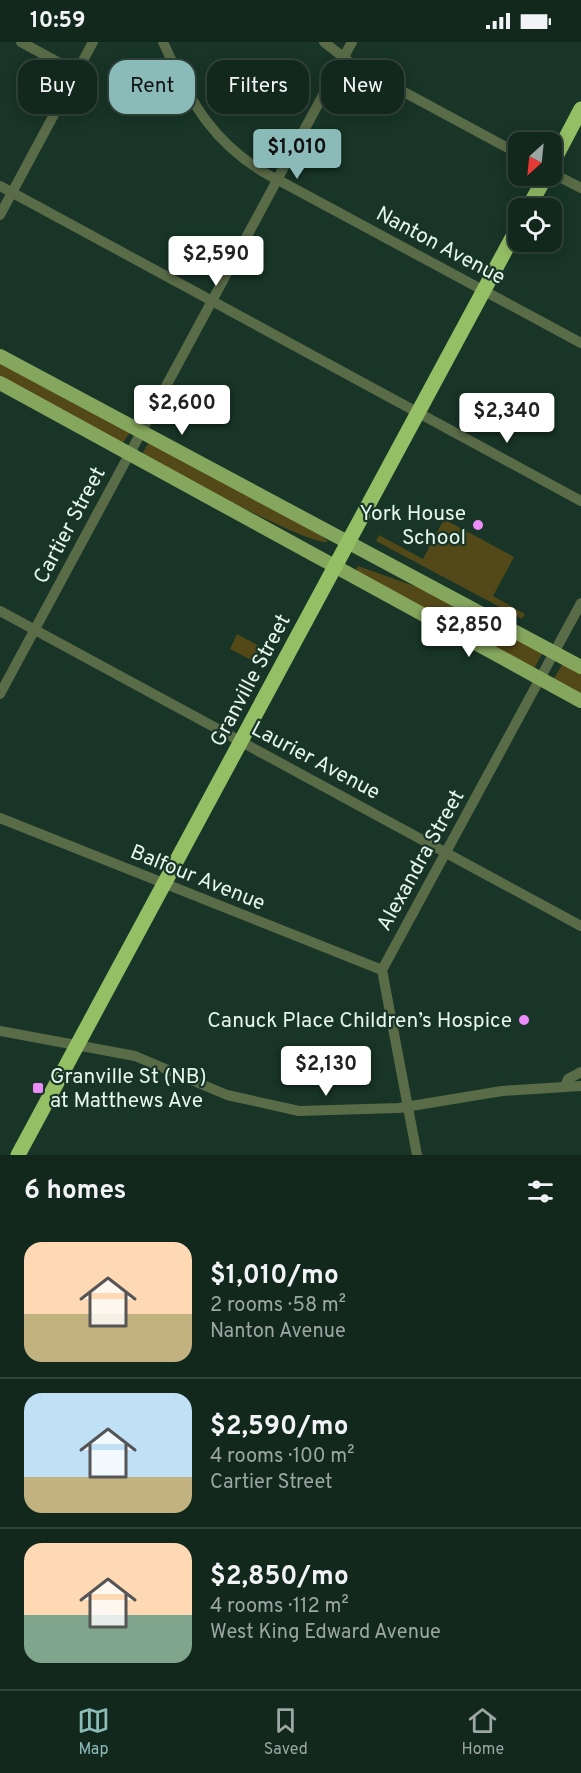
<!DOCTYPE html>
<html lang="en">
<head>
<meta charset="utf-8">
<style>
	:root { --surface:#12281d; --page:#1f342a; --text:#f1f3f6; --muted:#9ca6a4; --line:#31443b; --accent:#8bbbb9 }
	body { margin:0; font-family:Overpass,sans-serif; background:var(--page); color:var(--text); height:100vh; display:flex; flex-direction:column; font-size:22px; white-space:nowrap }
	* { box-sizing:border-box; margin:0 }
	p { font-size:20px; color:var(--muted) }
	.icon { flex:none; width:33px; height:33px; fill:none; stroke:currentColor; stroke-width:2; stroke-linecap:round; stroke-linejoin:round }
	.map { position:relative; height:1113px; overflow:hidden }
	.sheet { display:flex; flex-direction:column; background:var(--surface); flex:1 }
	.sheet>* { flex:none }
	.guide { position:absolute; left:18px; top:18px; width:546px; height:54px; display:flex; gap:12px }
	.needle { width:39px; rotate:207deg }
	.buttons { position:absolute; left:508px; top:90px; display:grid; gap:12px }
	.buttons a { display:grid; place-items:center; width:54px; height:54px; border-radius:12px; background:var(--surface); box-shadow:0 3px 15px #0003,0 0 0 2px var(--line); font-size:30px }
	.price { position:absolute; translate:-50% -51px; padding:0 14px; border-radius:6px; background:#fff; color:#222; font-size:20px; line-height:39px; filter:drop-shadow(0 2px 3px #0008) }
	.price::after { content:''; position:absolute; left:50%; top:36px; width:18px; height:14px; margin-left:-9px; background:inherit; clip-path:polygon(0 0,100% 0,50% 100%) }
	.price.selected { background:var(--accent); color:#111 }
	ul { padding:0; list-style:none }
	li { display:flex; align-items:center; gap:18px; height:150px; padding:0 24px }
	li+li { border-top:2px solid var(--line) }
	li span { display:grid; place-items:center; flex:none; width:168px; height:120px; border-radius:18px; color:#555 }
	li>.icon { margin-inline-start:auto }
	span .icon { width:72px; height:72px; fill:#fffc; stroke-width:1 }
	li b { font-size:26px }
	h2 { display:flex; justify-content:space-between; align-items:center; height:72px; padding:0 24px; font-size:26px }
	.pill { padding:0 21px; border-radius:18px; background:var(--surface); box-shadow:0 3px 15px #0003,0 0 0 2px var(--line); font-size:21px; line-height:54px }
	.pill.selected { background:var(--accent); color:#111 }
	.status { display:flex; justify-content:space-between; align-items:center; height:42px; padding:0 30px; background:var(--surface); direction:ltr }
	.status svg { height:16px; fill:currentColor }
	.menu { display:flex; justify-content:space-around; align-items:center; height:84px; border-top:2px solid var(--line); background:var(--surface); font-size:16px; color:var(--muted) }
	.menu a { display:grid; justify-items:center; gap:3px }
	.menu .selected { color:var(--accent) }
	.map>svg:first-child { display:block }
	.green { fill:#534817 }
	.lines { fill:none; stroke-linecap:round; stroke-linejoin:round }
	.minor { stroke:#5a6b48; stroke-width:10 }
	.major { stroke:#85a75d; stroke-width:14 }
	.highway { stroke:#95bf65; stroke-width:15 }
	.poi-dot { fill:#ec8cfa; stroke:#183527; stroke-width:2 }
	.labels { text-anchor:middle; stroke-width:4.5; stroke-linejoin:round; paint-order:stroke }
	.street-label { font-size:21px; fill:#e6f7ed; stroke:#183527 }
	.poi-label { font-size:21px; fill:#e6f7ed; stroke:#183527; text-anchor:end }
</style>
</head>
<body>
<div class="status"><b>10:59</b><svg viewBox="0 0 49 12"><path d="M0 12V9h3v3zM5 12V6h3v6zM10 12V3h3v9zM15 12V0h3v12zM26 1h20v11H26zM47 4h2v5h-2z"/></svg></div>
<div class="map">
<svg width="581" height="1113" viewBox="0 0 581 1113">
	<rect width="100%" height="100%" fill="#183527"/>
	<path class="green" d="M 0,319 L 130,390 L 123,401 L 0,336 Z
		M 149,400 L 321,493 L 328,500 C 308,504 169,427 142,412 Z
		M 444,477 L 514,515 L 493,554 L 525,572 L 522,577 L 376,499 L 379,493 L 423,517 Z
		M 358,524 L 420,546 L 543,610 L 534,627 L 360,532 L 356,527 Z
		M 237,592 L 263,606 L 255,620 L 230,607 Z
		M 563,621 L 581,631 L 581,653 L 553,638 Z"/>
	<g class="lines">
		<path class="minor" d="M 21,0 L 76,30
			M 163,0 C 190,60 214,104 274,136
			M 324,0 L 352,22 L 519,112
			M 552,131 L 581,146
			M 279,134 L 352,0
			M 282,140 L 581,301
			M 0,144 L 581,459
			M 0,173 L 93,0
			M 0,569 L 581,884
			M 0,652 L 275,142
			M 0,776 L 382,928
			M 0,989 L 135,1014 L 227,1053 L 299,1069 L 399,1066 L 502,1049 L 581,1044
			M 565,1044 L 568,1037 L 581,1030
			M 417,1113 L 382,928 L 581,561"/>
		<path class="major" d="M 0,314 L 581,625
			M 0,341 L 581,659"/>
		<path class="highway" d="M 552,122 L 581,67
			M 528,166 L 546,134
			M 18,1113 L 519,183"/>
	</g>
	<g class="poi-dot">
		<circle cx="478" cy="483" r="6"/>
		<circle cx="524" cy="978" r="6"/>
		<rect x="32" y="1040" width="12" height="12" rx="3"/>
	</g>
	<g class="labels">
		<g class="street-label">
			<text transform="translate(441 203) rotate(28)" y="7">Nanton Avenue</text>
			<text transform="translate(69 483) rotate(-62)" y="7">Cartier Street</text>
			<text transform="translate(250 638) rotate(-62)" y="7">Granville Street</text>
			<text transform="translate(316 718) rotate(28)" y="7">Laurier Avenue</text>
			<text transform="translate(420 818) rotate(-61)" y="7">Alexandra Street</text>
			<text transform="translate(198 835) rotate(22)" y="7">Balfour Avenue</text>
		</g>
		<g class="poi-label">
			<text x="466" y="478">York House<tspan x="466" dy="24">School</tspan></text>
			<text x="512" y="985">Canuck Place Children’s Hospice</text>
			<text x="50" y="1041" text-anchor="start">Granville St (NB)<tspan x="50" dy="24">at Matthews Ave</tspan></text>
		</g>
	</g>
</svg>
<div class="buttons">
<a><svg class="needle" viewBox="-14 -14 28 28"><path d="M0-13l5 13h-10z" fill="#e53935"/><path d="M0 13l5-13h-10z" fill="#9ca6a4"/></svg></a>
<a><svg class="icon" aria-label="locate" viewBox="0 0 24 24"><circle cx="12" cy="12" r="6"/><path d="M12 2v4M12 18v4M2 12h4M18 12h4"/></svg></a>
</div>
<b class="price selected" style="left:297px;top:138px">$1,010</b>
<b class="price" style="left:216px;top:245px">$2,590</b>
<b class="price" style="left:182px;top:394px">$2,600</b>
<b class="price" style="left:507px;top:402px">$2,340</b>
<b class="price" style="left:469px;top:616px">$2,850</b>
<b class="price" style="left:326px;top:1055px">$2,130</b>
<div class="guide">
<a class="pill">Buy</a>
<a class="pill selected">Rent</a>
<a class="pill">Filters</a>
<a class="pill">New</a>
</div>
</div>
<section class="sheet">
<h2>6 homes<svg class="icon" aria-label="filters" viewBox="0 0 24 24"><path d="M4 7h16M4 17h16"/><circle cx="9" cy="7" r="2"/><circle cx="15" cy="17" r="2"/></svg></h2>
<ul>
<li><span style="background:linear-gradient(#ffd9b3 60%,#c2b280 0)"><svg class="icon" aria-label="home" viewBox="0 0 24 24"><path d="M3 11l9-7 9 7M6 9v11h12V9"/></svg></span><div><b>$1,010/mo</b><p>2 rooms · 58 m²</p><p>Nanton Avenue</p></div></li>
<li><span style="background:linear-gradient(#bfe0f5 70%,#c2b280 0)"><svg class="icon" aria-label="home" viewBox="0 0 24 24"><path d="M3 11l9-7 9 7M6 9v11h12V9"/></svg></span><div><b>$2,590/mo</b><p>4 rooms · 100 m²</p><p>Cartier Street</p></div></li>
<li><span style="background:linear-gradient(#ffd9b3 60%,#7fa58c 0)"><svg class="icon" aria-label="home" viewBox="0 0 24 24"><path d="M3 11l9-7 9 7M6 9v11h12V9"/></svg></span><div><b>$2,850/mo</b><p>4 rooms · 112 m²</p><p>West King Edward Avenue</p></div></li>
</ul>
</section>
<nav class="menu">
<a class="selected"><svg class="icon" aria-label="map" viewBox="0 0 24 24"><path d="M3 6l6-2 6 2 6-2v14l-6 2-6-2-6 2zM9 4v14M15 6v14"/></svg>Map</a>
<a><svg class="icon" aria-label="saved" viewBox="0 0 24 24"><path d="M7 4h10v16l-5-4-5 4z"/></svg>Saved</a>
<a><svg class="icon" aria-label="home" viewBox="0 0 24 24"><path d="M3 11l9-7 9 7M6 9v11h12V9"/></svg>Home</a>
</nav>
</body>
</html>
